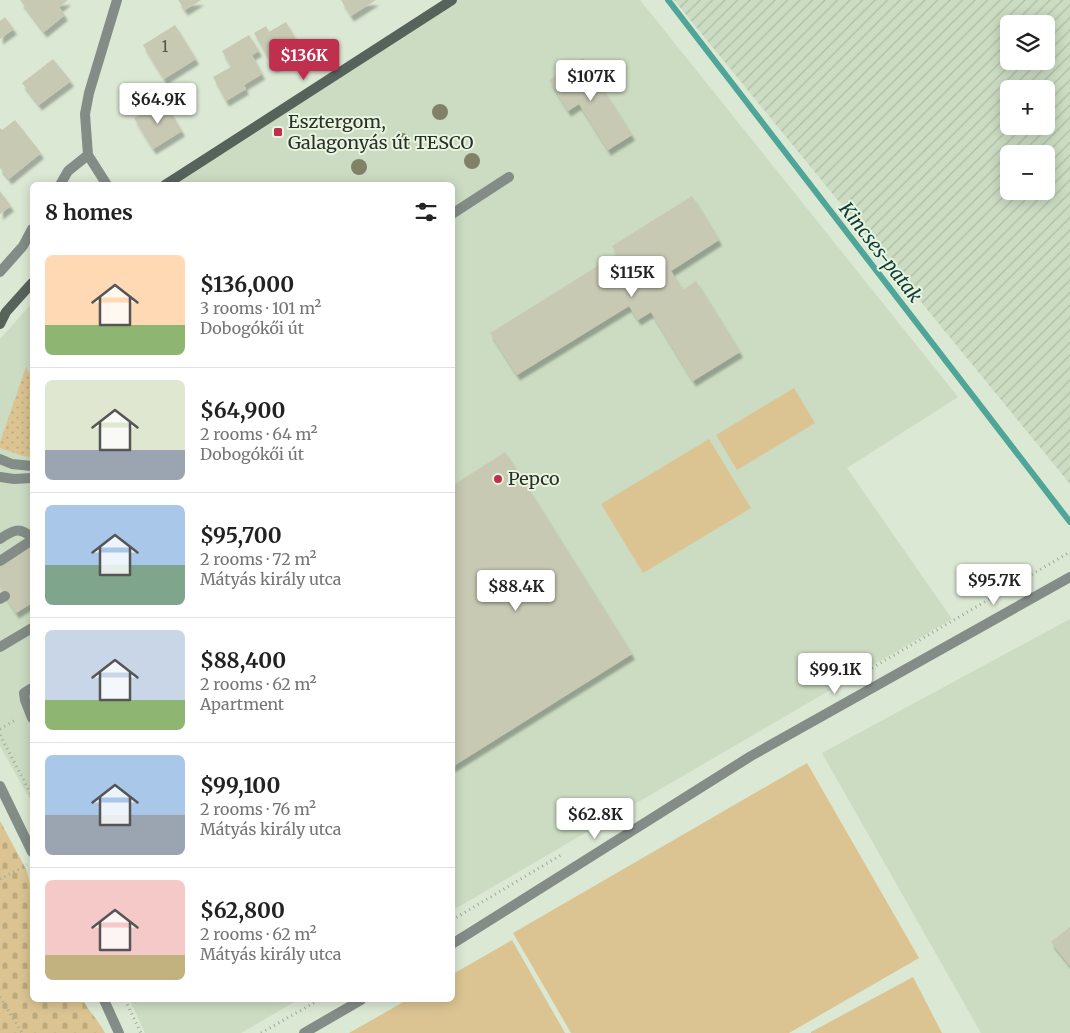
<!DOCTYPE html>
<html lang="en">
<head>
<meta charset="utf-8">
<style>
	:root { --surface:#fff; --page:#f2f2f2; --text:#222; --muted:#767676; --line:#e0e0e0; --accent:#c02f4e }
	body { margin:0; font-family:Merriweather,serif; background:var(--page); color:var(--text); height:100vh; display:flex; flex-direction:column; font-size:19px; white-space:nowrap }
	* { box-sizing:border-box; margin:0 }
	p { font-size:16px; color:var(--muted) }
	.icon { flex:none; width:28px; height:28px; fill:none; stroke:currentColor; stroke-width:2; stroke-linecap:round; stroke-linejoin:round }
	.map { position:relative; flex:1; overflow:hidden }
	.details { position:absolute; left:30px; top:182px; width:425px; height:820px; display:flex; flex-direction:column; background:var(--surface); border-radius:8px; box-shadow:0 2px 12px #0003 }
	.details>* { flex:none }
	.tools { position:absolute; left:1000px; top:15px; display:grid; gap:10px }
	.tools a { display:grid; place-items:center; width:55px; height:55px; border-radius:8px; background:var(--surface); box-shadow:0 2px 12px #0003; font-size:25px }
	.price { position:absolute; translate:-50% -42px; padding:0 11px; border-radius:5px; background:#fff; color:#222; font-size:16px; line-height:32px; filter:drop-shadow(0 1px 2px #0008) }
	.price::after { content:''; position:absolute; left:50%; top:30px; width:15px; height:11px; margin-left:-8px; background:inherit; clip-path:polygon(0 0,100% 0,50% 100%) }
	.price.current { background:var(--accent); color:#fff }
	ul { padding:0; list-style:none }
	li { display:flex; align-items:center; gap:15px; height:125px; padding:0 15px }
	li+li { border-top:1px solid var(--line) }
	li span { display:grid; place-items:center; flex:none; width:140px; height:100px; border-radius:8px; color:#555 }
	li>.icon { margin-inline-start:auto }
	span .icon { width:60px; height:60px; fill:#fffc; stroke-width:1 }
	li b { font-size:21px }
	h2 { display:flex; justify-content:space-between; align-items:center; height:60px; padding:0 15px; font-size:21px }
	.map>svg:first-child { display:block }
	.built { fill:#cbdcc2 }
	.industrial { fill:url(#industrial-furrows); fill-rule:evenodd }
	.cemetery { fill:url(#cemetery-stones) }
	.garden { fill:url(#garden-dots) }
	.pitch { fill:#dbc492 }
	.lines { fill:none; stroke-linecap:round; stroke-linejoin:round }
	.stream { stroke:#4fa598; stroke-width:6 }
	.building { fill:#c7c9b3; filter:url(#shadow) }
	.path { stroke:#a0aa9a; stroke-width:3; stroke-dasharray:1 4; stroke-linecap:butt }
	.lane { stroke:#838c86; stroke-width:10 }
	.street { stroke:#838c86; stroke-width:10 }
	.secondary { stroke:#56635b; stroke-width:10 }
	.tree { fill:#818168 }
	.poi-dot { fill:#c02f4e; stroke:#e8f5e1; stroke-width:2 }
	.labels { text-anchor:middle; stroke-width:4; stroke-linejoin:round; paint-order:stroke }
	.number-label { font-size:15px; fill:#51564a }
	.poi-label { font-size:18px; fill:#2a2f27; stroke:#e8f5e1; text-anchor:start }
	.water-label { font-size:19px; font-style:italic; fill:#113a34; stroke:#e8f5e1 }
</style>
</head>
<body>
<div class="map">
<svg width="1070" height="1033" viewBox="0 0 1070 1033">
	<defs>
		<pattern id="industrial-furrows" width="10" height="10" patternUnits="userSpaceOnUse" patternTransform="scale(1.25)"><rect width="10" height="10" fill="#cbdcc2"/><path d="M-1 1l2-2M0 10L10 0M9 11l2-2" fill="none" stroke="#aebda7"/></pattern>
		<pattern id="cemetery-stones" width="16" height="16" patternUnits="userSpaceOnUse" patternTransform="scale(1.25)"><rect width="16" height="16" fill="#dbc492"/><path d="M2 7V4a2 2 0 0 1 4 0v3zM10 15v-3a2 2 0 0 1 4 0v3z" fill="#bca97e"/></pattern>
		<pattern id="garden-dots" width="8" height="8" patternUnits="userSpaceOnUse" patternTransform="scale(1.25)"><rect width="8" height="8" fill="#dbc492"/><path d="M2 2h.1M6 6h.1" fill="none" stroke="#bca97e" stroke-width="1.8" stroke-linecap="round"/></pattern>
		<filter id="shadow"><feDropShadow dx="3" dy="5.5" stdDeviation="1" flood-color="#0004"/></filter>
	</defs>
	<rect width="100%" height="100%" fill="#dbe8d3"/>
	<path class="built" d="M 452,0 L 640,0 L 958,397 L 847,468 L 952,619 L 453,910 L 452,185 L 165,185 Z
		M 32,303 L 32,803 L 0,746 L 0,339 Z
		M 1070,619 L 1070,1033 L 981,1033 L 822,753 Z
		M 130,1000 L 298,1000 L 241,1033 L 145,1033 Z"/>
	<path class="industrial" d="M 674,0 L 1070,0 L 1070,484 ZM 1009,24 L 1046,24 L 1046,61 L 1009,61 ZM 1009,89 L 1046,89 L 1046,126 L 1009,126 ZM 1009,154 L 1046,154 L 1046,191 L 1009,191 Z"/>
	<path class="cemetery" d="M 0,821 L 27,871 L 32,893 L 32,1000 L 83,1000 C 89,1012 99,1021 105,1033 L 0,1033 Z"/>
	<path class="garden" d="M 26,367 L 32,378 L 32,457 L 23,456 L 0,448 L 0,442 Z"/>
	<path class="pitch" d="M 794,388 L 815,423 L 737,470 L 716,435 Z
		M 709,439 L 751,508 L 643,573 L 601,504 Z
		M 807,763 L 919,958 L 789,1033 L 571,1033 L 513,933 Z
		M 512,940 L 565,1033 L 349,1033 L 407,1000 L 452,1000 L 453,974 Z
		M 913,977 L 942,1033 L 811,1033 L 811,1032 Z"/>
	<g class="lines">
		<path class="stream" d="M 668,0 L 1070,522"/>
	</g>
	<path class="building" d="M 20,0 L 68,0 L 59,7 L 65,15 L 44,32 Z
		M 178,0 L 201,0 L 185,10 Z
		M 341,0 L 376,0 L 351,16 Z
		M 5,17 L 14,29 L 0,39 L 0,21 Z
		M 286,22 L 302,50 L 274,67 L 254,33 L 266,26 L 269,32 Z
		M 175,25 L 196,59 L 164,79 L 143,45 Z
		M 249,35 L 259,51 L 252,55 L 262,74 L 244,85 L 246,89 L 226,101 L 213,77 L 231,67 L 222,51 Z
		M 583,58 L 632,135 L 608,150 L 579,104 L 568,111 L 549,80 Z
		M 53,59 L 71,81 L 39,105 L 22,83 Z
		M 164,101 L 182,131 L 153,149 L 134,118 Z
		M 15,120 L 41,153 L 9,179 L 0,168 L 0,128 L 2,130 Z
		M 0,191 L 11,206 L 0,214 Z
		M 692,196 L 719,240 L 671,271 L 683,290 L 696,281 L 740,352 L 693,381 L 651,312 L 638,320 L 629,306 L 517,375 L 490,333 L 617,254 L 612,246 Z
		M 505,452 L 632,654 L 452,767 L 452,486 Z
		M 32,546 L 32,603 L 16,613 L 0,588 L 0,566 Z
		M 1070,927 L 1070,966 L 1051,942 Z"/>
	<g class="lines">
		<path class="path" d="M 872,668 L 1070,552
			M 0,729 L 17,719
			M 0,735 L 32,796
			M 0,879 L 27,865
			M 452,920 L 561,855
			M 0,997 L 22,1033
			M 125,1000 L 141,1033
			M 261,1033 L 319,1000"/>
		<path class="lane" d="M 452,214 L 509,177
			M 0,459 L 12,464 L 32,466
			M 0,477 L 14,479 L 32,478
			M 0,539 C 13,530 20,526 32,538
			M 0,561 L 32,540
			M 0,599 L 5,596
			M 0,647 L 32,628
			M 32,688 L 24,693 L 25,700 L 32,718"/>
		<path class="street" d="M 60,185 L 68,171 L 88,155
			M 107,185 L 88,155 L 85,114 L 89,93 L 117,0
			M 0,272 L 23,246 L 32,229
			M 0,786 L 32,852
			M 452,944 L 751,756 L 1070,577
			M 104,1000 L 119,1033
			M 304,1033 L 361,1000"/>
		<path class="secondary" d="M 165,185 L 452,0
			M 0,324 L 6,312 L 32,283"/>
	</g>
	<g class="tree">
		<circle cx="440" cy="112" r="8"/>
		<circle cx="402" cy="141" r="8"/>
		<circle cx="472" cy="161" r="8"/>
		<circle cx="359" cy="167" r="8"/>
	</g>
	<g class="poi-dot">
		<rect x="273" y="127" width="10" height="10" rx="2.5"/>
		<circle cx="498" cy="479" r="5"/>
	</g>
	<g class="labels">
		<g class="number-label">
			<text x="165" y="52">1</text>
		</g>
		<g class="poi-label">
			<text x="288" y="128">Esztergom,<tspan x="288" dy="21">Galagonyás út TESCO</tspan></text>
			<text x="508" y="485">Pepco</text>
		</g>
		<g class="water-label">
			<text transform="translate(881 252) rotate(52)" y="7">Kincses-patak</text>
		</g>
	</g>
</svg>
<div class="tools">
<a><svg class="icon" aria-label="layers" viewBox="0 0 24 24"><path d="M12 4l9 5-9 5-9-5zM3 14l9 5 9-5"/></svg></a>
<a>+</a>
<a>−</a>
</div>
<b class="price current" style="left:304px;top:81px">$136K</b>
<b class="price" style="left:591px;top:102px">$107K</b>
<b class="price" style="left:158px;top:125px">$64.9K</b>
<b class="price" style="left:632px;top:298px">$115K</b>
<b class="price" style="left:994px;top:606px">$95.7K</b>
<b class="price" style="left:516px;top:612px">$88.4K</b>
<b class="price" style="left:835px;top:695px">$99.1K</b>
<b class="price" style="left:595px;top:840px">$62.8K</b>
<section class="details">
<h2>8 homes<svg class="icon" aria-label="filters" viewBox="0 0 24 24"><path d="M4 7h16M4 17h16"/><circle cx="9" cy="7" r="2"/><circle cx="15" cy="17" r="2"/></svg></h2>
<ul>
<li><span style="background:linear-gradient(#ffd9b3 70%,#8fb573 0)"><svg class="icon" aria-label="home" viewBox="0 0 24 24"><path d="M3 11l9-7 9 7M6 9v11h12V9"/></svg></span><div><b>$136,000</b><p>3 rooms · 101 m²</p><p>Dobogókői út</p></div></li>
<li><span style="background:linear-gradient(#dfe7d0 70%,#9aa5b1 0)"><svg class="icon" aria-label="home" viewBox="0 0 24 24"><path d="M3 11l9-7 9 7M6 9v11h12V9"/></svg></span><div><b>$64,900</b><p>2 rooms · 64 m²</p><p>Dobogókői út</p></div></li>
<li><span style="background:linear-gradient(#a9c7e8 60%,#7fa58c 0)"><svg class="icon" aria-label="home" viewBox="0 0 24 24"><path d="M3 11l9-7 9 7M6 9v11h12V9"/></svg></span><div><b>$95,700</b><p>2 rooms · 72 m²</p><p>Mátyás király utca</p></div></li>
<li><span style="background:linear-gradient(#c9d6e8 70%,#8fb573 0)"><svg class="icon" aria-label="home" viewBox="0 0 24 24"><path d="M3 11l9-7 9 7M6 9v11h12V9"/></svg></span><div><b>$88,400</b><p>2 rooms · 62 m²</p><p>Apartment</p></div></li>
<li><span style="background:linear-gradient(#a9c7e8 60%,#9aa5b1 0)"><svg class="icon" aria-label="home" viewBox="0 0 24 24"><path d="M3 11l9-7 9 7M6 9v11h12V9"/></svg></span><div><b>$99,100</b><p>2 rooms · 76 m²</p><p>Mátyás király utca</p></div></li>
<li><span style="background:linear-gradient(#f6c9c9 75%,#c2b280 0)"><svg class="icon" aria-label="home" viewBox="0 0 24 24"><path d="M3 11l9-7 9 7M6 9v11h12V9"/></svg></span><div><b>$62,800</b><p>2 rooms · 62 m²</p><p>Mátyás király utca</p></div></li>
</ul>
</section>
</div>
</body>
</html>
